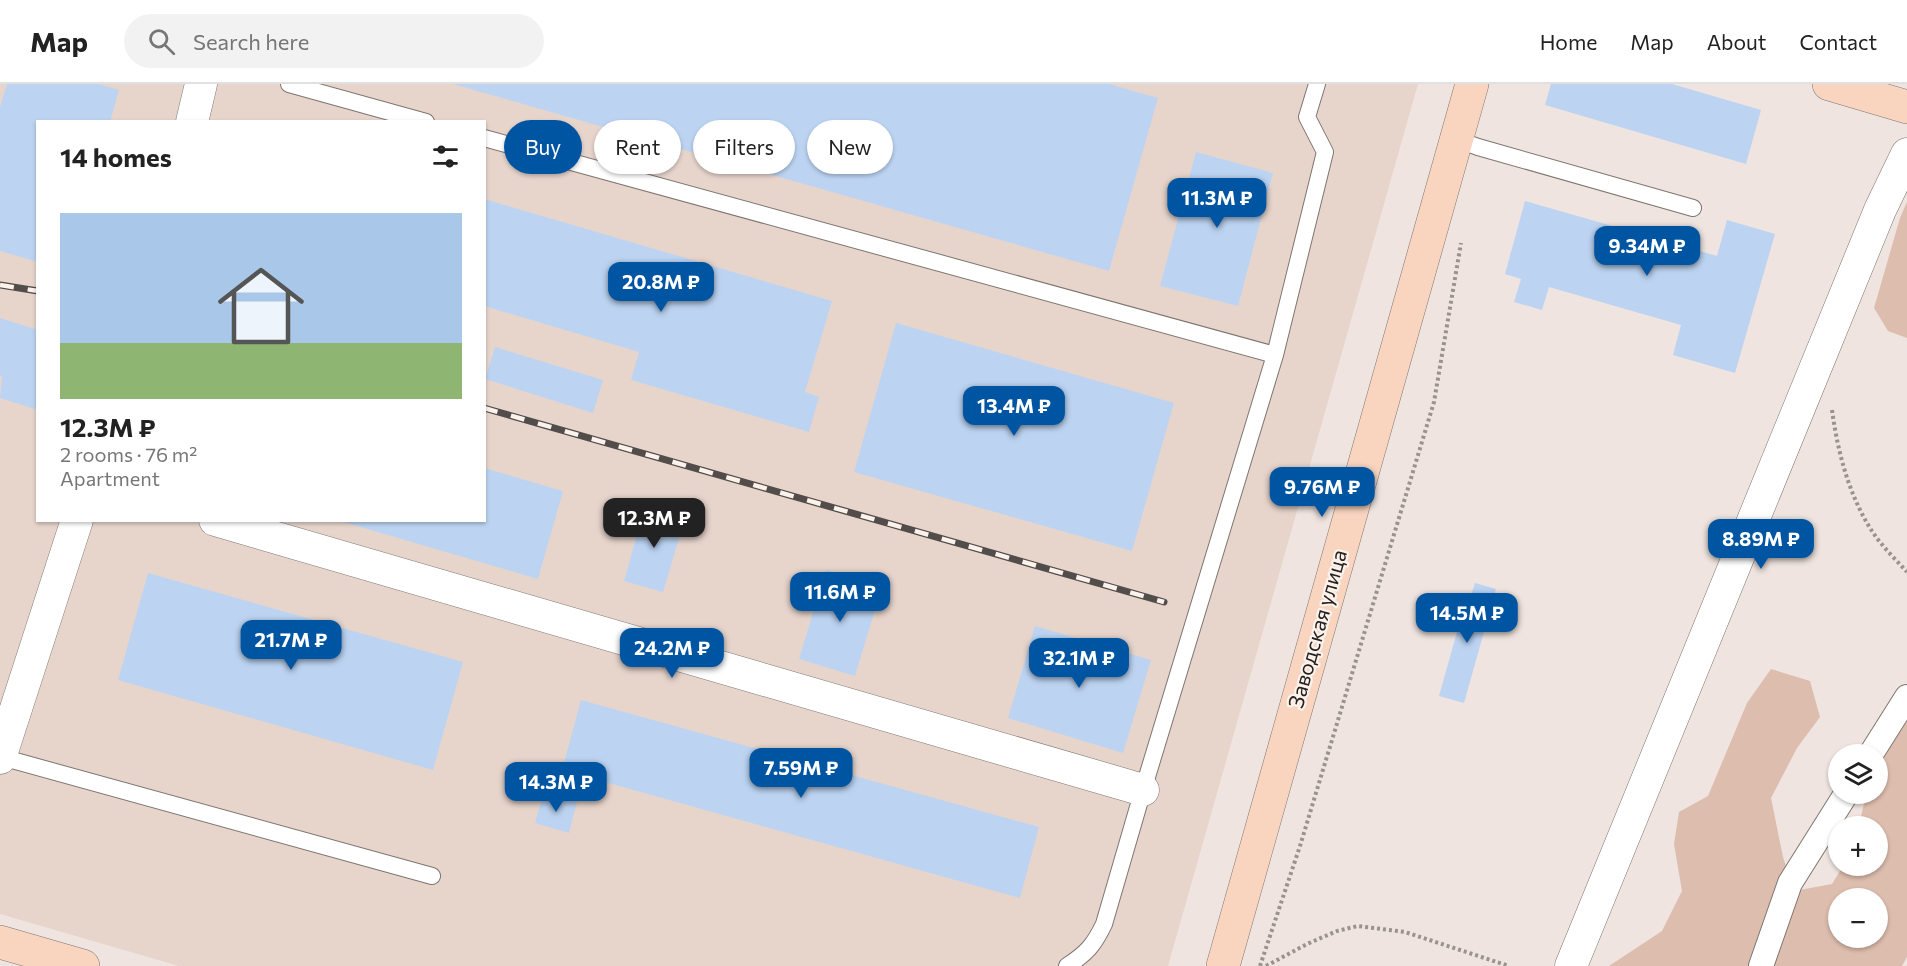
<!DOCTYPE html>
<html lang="en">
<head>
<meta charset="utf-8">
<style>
	:root { --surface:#fff; --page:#f2f2f2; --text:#222; --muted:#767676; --line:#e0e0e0; --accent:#0055a3 }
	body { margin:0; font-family:Commissioner,sans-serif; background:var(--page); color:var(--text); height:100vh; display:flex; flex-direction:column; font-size:22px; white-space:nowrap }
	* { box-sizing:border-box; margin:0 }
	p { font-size:20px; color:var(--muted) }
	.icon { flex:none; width:33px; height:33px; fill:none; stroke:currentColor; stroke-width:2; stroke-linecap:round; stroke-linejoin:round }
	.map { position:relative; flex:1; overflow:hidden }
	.sheet { position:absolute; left:36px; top:36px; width:450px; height:402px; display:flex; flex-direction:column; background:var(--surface); border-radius:0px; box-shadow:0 2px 4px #0004 }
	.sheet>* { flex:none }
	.hud { position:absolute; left:504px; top:36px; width:570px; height:54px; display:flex; gap:12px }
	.fabs { position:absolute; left:1828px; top:660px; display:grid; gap:12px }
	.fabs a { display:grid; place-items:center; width:60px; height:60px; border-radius:50%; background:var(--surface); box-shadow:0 2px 4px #0004; font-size:30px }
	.price { position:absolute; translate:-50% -51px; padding:0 14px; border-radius:12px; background:var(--accent); color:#fff; font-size:20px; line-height:39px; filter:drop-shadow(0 2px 3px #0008) }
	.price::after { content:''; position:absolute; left:50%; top:36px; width:18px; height:14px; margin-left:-9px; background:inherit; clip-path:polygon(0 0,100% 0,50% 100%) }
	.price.active { background:#222; color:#fff }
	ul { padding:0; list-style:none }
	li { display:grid; align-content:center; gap:12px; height:318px; padding:0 24px }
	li+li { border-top:2px solid var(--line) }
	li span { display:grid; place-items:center; height:186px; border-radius:0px; color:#555 }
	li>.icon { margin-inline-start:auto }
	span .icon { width:108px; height:108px; fill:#fffc; stroke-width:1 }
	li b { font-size:26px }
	h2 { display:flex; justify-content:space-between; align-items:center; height:72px; padding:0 24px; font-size:26px }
	.chip { padding:0 21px; border-radius:27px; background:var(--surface); box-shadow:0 2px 4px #0004; font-size:21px; line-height:54px }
	.chip.active { background:var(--accent); color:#fff }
	header { display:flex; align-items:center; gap:36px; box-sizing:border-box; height:84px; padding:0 30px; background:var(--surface); border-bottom:2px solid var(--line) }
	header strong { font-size:28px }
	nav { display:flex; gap:33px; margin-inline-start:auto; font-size:21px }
	.search { width:420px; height:54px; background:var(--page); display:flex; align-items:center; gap:15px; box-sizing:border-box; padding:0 21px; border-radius:33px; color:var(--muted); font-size:22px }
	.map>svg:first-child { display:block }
	.built { fill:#e7d5cc; fill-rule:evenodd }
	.green { fill:#ddbdad; fill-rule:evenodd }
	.building { fill:#bcd4f2 }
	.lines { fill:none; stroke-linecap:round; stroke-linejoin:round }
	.service-casing { stroke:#7e7570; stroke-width:18 }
	.pedestrian-casing { stroke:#7e7570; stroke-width:26 }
	.minor-casing { stroke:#7e7570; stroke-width:33 }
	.secondary-casing { stroke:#7e7570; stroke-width:34 }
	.path { stroke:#9a928f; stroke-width:4; stroke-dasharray:3 3; stroke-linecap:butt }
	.service { stroke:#fff; stroke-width:16 }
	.pedestrian { stroke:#fff; stroke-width:24 }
	.minor { stroke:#fff; stroke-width:32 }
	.secondary { stroke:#f9d5c0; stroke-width:33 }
	.rail-casing { stroke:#524c4a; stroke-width:7 }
	.rail { stroke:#fcf2ec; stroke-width:4.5; stroke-dasharray:14; stroke-linecap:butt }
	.labels { text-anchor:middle; stroke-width:4.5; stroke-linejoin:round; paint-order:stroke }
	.street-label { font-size:21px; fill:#262220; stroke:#fcf2ec }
</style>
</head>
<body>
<header>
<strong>Map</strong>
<div class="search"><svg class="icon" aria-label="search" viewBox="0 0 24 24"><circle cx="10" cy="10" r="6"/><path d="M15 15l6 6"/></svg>Search here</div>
<nav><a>Home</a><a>Map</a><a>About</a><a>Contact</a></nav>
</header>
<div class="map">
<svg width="1907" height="882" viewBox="0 0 1907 882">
	<rect width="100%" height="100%" fill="#efe4df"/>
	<path class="built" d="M 0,0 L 1418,0 L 1168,882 L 179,882 L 0,830 ZM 38,38 L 484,38 L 484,436 L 38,436 Z"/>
	<path class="green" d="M 1907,118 L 1907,254 L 1888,247 L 1874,224 L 1900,134 Z
		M 1771,585 L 1810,597 L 1820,633 L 1797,664 L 1771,714 L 1783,773 L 1794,807 L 1832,800 L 1843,782 L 1878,782 L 1878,742 L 1859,742 L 1866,710 L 1878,710 L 1878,686 L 1898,648 L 1907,636 L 1907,873 L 1902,882 L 1609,882 L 1662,847 L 1682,807 L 1674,760 L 1679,728 L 1708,712 L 1747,619 ZM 1839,814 L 1878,814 L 1878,854 L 1839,854 Z"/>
	<path class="building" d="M 7,0 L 98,0 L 119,6 L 110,38 L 38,38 L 38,178 L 0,167 L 0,23 Z
		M 453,0 L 1109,0 L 1158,14 L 1109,187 Z
		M 1551,0 L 1672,0 L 1761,26 L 1746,80 L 1545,21 Z
		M 1196,68 L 1273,89 L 1238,222 L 1160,202 Z
		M 484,115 L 832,217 L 805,308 L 819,313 L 809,348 L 631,296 L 639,268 L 484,222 Z
		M 1525,117 L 1717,172 L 1727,136 L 1775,150 L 1735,289 L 1673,271 L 1681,241 L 1549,203 L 1542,226 L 1514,218 L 1521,195 L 1505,190 Z
		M 0,234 L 38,246 L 38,326 L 0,314 L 2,292 L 0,292 Z
		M 896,239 L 1174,319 L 1132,467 L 854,388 Z
		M 495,263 L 603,296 L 593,329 L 485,295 Z
		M 484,384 L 563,407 L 538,495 L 340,437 L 484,436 Z
		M 645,422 L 685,434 L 663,508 L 624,497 Z
		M 826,486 L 882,503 L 855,592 L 799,575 Z
		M 148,489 L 463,578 L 433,686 L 118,596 Z
		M 1475,499 L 1496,505 L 1464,619 L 1439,612 L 1466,516 L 1469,517 Z
		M 1035,542 L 1151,576 L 1123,669 L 1008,634 Z
		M 581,616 L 1039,743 L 1020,814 L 562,686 Z
		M 544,708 L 577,718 L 569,749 L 535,739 Z"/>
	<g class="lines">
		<g class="service-casing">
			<path id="service" d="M 289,0 L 426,38
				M 484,54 L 1275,271
				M 1456,55 L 1478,63 L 1693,124
				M 1,673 L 432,792
				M 1067,882 C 1087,869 1094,861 1104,840 L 1143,706 L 1275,271 L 1325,68 L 1307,33 L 1317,0"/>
		</g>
		<g class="pedestrian-casing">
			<path id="pedestrian" d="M 1871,670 L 1907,613
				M 1761,882 L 1790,799 L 1846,710"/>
		</g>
		<g class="minor-casing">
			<path id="minor" d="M 192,38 L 201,0
				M 215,436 L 1143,706
				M 0,674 L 77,436
				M 1571,882 L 1880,126 L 1907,70"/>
		</g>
		<g class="secondary-casing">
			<path id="secondary" d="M 1829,0 L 1907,23
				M 0,858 L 83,882
				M 1223,882 L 1472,0"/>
		</g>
		<path class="path" d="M 1832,326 C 1838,370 1850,416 1876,453 C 1885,465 1897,477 1907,488
			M 1260,882 L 1300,762 L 1434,318 L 1461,159
			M 1266,882 L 1307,860 L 1337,847 L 1358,842 L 1405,848 L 1509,882"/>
		<use href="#service" class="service"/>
		<use href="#pedestrian" class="pedestrian"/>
		<use href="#minor" class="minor"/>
		<use href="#secondary" class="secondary"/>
		<g class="rail-casing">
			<path id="rail" d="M 0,201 L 38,207
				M 484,324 L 1164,518"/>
		</g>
		<use href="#rail" class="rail"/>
	</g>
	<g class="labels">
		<g class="street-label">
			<text transform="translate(1318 545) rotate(-74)" y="7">Заводская улица</text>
		</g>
	</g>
</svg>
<div class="fabs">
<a><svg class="icon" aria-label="layers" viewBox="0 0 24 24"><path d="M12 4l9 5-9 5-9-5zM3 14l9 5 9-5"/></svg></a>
<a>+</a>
<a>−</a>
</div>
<b class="price" style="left:1217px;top:145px">11.3M ₽</b>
<b class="price" style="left:1647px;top:193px">9.34M ₽</b>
<b class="price" style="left:661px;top:229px">20.8M ₽</b>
<b class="price" style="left:1014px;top:353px">13.4M ₽</b>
<b class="price" style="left:1322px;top:434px">9.76M ₽</b>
<b class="price active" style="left:654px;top:465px">12.3M ₽</b>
<b class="price" style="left:1761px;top:486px">8.89M ₽</b>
<b class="price" style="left:840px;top:539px">11.6M ₽</b>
<b class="price" style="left:1467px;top:560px">14.5M ₽</b>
<b class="price" style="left:291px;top:587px">21.7M ₽</b>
<b class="price" style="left:672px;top:595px">24.2M ₽</b>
<b class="price" style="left:1079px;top:605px">32.1M ₽</b>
<b class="price" style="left:801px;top:715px">7.59M ₽</b>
<b class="price" style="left:556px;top:729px">14.3M ₽</b>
<div class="hud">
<a class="chip active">Buy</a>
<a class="chip">Rent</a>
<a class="chip">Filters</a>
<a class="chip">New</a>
</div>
<section class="sheet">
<h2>14 homes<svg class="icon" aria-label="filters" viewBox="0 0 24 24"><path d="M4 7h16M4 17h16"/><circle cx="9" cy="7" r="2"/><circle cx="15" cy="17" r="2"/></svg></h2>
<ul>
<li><span style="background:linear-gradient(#a9c7e8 70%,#8fb573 0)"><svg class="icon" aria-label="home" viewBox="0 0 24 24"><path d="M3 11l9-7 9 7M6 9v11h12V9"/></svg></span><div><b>12.3M ₽</b><p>2 rooms · 76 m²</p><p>Apartment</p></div></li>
</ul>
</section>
</div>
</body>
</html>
